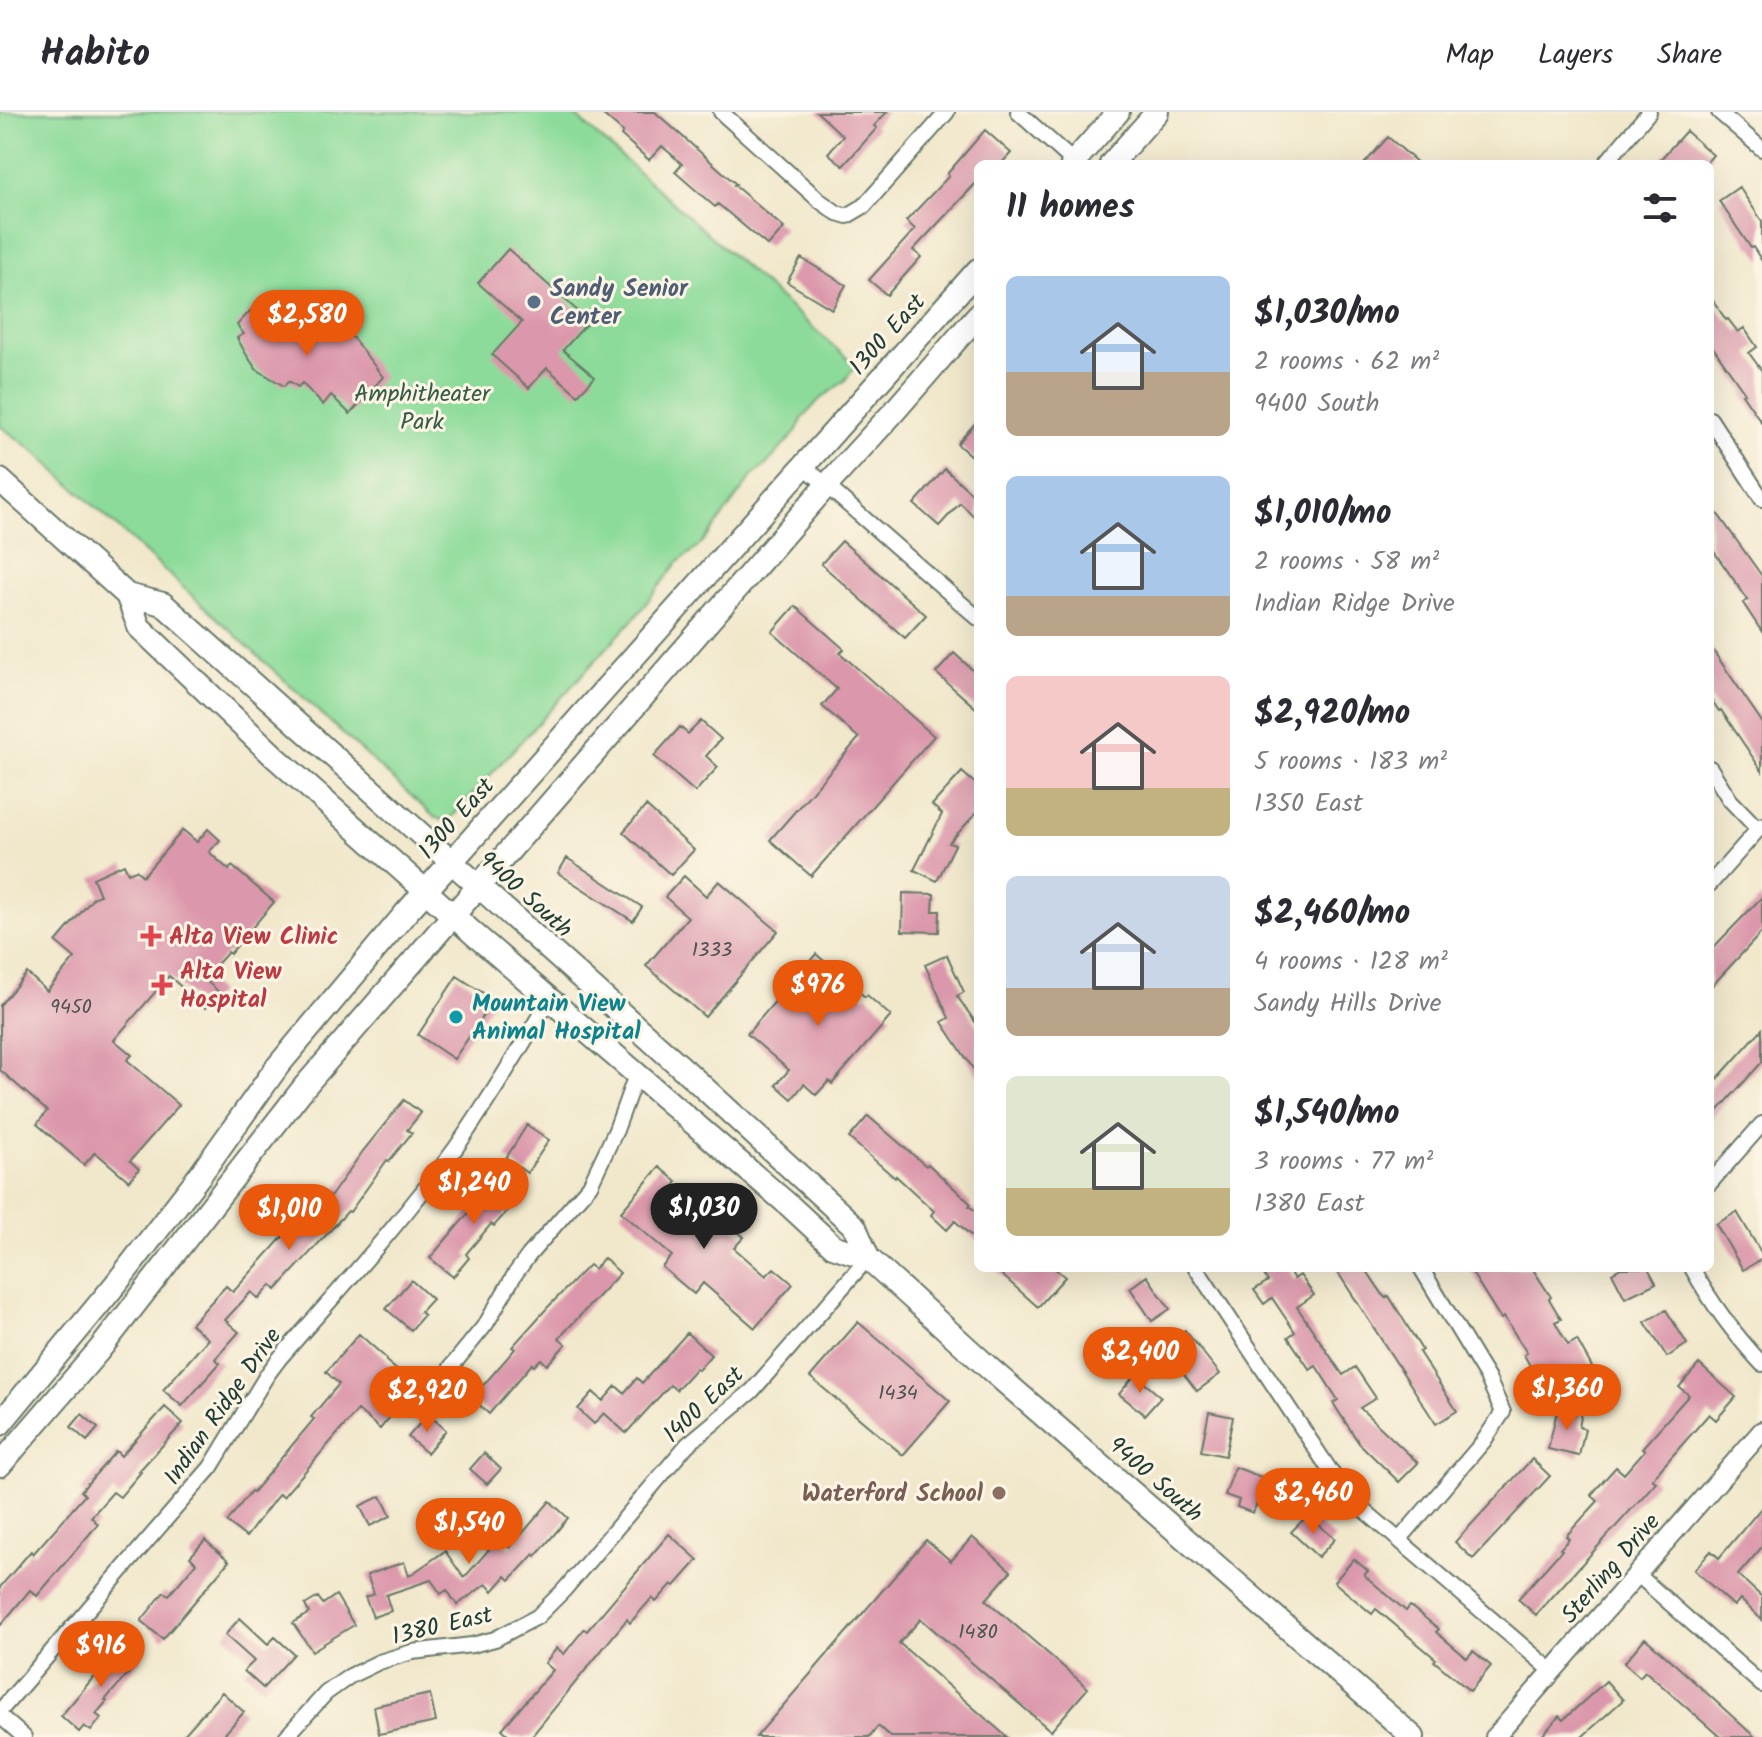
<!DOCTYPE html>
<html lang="en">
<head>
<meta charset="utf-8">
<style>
	:root { --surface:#fff; --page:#f7f7f7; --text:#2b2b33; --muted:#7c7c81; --line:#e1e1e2; --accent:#ea580c }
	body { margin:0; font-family:Kalam,sans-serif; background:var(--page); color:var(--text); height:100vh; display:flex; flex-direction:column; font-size:30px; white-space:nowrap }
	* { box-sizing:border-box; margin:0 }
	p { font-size:26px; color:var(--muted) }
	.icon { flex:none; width:44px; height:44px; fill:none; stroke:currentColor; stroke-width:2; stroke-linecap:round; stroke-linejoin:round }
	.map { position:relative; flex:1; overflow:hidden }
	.side { position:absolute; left:974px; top:48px; width:740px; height:1112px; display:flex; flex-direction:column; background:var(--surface); border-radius:12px; box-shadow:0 8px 32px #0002 }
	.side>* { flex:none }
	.price { position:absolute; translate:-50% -68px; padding:0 18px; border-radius:28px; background:var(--accent); color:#fff; font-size:26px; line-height:52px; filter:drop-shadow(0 2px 4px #0008) }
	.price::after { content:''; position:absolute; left:50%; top:48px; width:24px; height:18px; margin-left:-12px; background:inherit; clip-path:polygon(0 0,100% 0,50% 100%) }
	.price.active { background:#222; color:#fff }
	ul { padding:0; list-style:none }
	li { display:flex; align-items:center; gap:24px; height:200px; padding:0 32px }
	li span { display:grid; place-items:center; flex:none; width:224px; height:160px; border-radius:12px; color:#555 }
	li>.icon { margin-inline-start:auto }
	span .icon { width:96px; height:96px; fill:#fffc; stroke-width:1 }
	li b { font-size:34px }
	h2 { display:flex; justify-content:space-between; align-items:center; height:96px; padding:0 32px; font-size:34px }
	header { display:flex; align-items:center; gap:48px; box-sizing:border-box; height:112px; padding:0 40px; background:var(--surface); border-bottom:2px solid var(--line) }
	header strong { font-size:38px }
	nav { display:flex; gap:44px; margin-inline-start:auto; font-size:28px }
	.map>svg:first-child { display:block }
	.green { fill:#8cdb9a; stroke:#568c67; stroke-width:2 }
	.building { fill:#db97ab }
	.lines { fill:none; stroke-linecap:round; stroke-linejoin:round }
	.minor-casing { stroke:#687969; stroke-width:18 }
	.tertiary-casing { stroke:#687969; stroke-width:22 }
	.primary-casing { stroke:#687969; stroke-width:26 }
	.minor { stroke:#fff; stroke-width:14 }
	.tertiary { stroke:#fff; stroke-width:18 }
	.primary { stroke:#fff; stroke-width:22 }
	.service-dot { fill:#5c6f8a; stroke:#fcf5e5; stroke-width:3 }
	.health-dot { fill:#e0444e; stroke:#fcf5e5; stroke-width:3 }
	.culture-dot { fill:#0f9aa8; stroke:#fcf5e5; stroke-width:3 }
	.education-dot { fill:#8d6e63; stroke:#fcf5e5; stroke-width:3 }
	.labels { text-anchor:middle; stroke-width:6; stroke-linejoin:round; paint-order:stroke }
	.number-label { font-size:20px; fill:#4e5452 }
	.service-label { font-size:24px; font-weight:bold; fill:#4e5e75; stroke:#fcf5e5; text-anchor:start }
	.street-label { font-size:24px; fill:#1f3d34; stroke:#fcf5e5 }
	.park-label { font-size:24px; fill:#355d48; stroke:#fcf5e5 }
	.health-label { font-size:24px; font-weight:bold; fill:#be3a42; stroke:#fcf5e5; text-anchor:start }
	.culture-label { font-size:24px; font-weight:bold; fill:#0d838f; stroke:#fcf5e5; text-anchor:start }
	.education-label { font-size:24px; font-weight:bold; fill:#785e54; stroke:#fcf5e5; text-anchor:end }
</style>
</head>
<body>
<header>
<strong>Habito</strong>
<nav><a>Map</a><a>Layers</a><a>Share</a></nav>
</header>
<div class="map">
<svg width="1762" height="1625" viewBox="0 0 1762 1625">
	<rect width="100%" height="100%" fill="#fcf5e5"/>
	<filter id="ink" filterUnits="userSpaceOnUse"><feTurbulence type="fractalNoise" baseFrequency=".0125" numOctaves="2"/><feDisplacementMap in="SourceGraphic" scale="16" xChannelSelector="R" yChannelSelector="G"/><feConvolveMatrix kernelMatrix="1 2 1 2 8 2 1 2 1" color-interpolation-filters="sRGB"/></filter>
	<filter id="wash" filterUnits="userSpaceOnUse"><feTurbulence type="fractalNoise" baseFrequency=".006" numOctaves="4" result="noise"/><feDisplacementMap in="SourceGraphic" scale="32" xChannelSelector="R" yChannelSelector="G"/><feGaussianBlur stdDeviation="1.8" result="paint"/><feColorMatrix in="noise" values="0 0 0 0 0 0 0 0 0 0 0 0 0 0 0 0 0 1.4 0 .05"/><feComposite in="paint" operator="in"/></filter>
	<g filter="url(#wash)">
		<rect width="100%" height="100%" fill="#f1e8cc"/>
		<path class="green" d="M 0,0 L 571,0 L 856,254 L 844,269 L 818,289 L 802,307 L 796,320 L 765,354 L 753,363 L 709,423 L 697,436 L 678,450 L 637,503 L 451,706 L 444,709 L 434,705 L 33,338 L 0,314 Z"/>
		<g id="blocks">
			<path class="building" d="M 600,0 L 655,0 L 736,72 L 734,73 L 784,116 L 768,134 L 718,92 L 715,95 L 675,60 L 682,52 L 662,34 L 649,48 L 621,23 L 623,20 Z
				M 817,0 L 887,0 L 874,14 L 877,16 L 843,54 L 828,41 L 843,24 Z
				M 985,18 L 1011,41 L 1001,52 L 978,52 L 978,69 L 913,138 L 921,145 L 887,183 L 869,168 L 915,117 L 906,109 L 949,64 L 947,62 Z
				M 1686,19 L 1713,43 L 1705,52 L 1656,52 Z
				M 1388,25 L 1419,52 L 1364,52 Z
				M 1739,75 L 1762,109 L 1762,149 L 1753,135 L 1751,136 L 1719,89 Z
				M 508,137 L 589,209 L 563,238 L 595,265 L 578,283 L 547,256 L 529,276 L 492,243 L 522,210 L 478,171 Z
				M 801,146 L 846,173 L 832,197 L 787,170 Z
				M 1710,184 L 1726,208 L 1728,207 L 1738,220 L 1744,216 L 1757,235 L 1749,241 L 1762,259 L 1762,311 L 1742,282 L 1745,281 L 1710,231 Z
				M 263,185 L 309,230 L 349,221 L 383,265 L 350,302 L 331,283 L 323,293 L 302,271 L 298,275 L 289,269 L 284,274 L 256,257 L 246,242 L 237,226 L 244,222 L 237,213 Z
				M 978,308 L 978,350 L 957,332 Z
				M 945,357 L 978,387 L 978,408 L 960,391 L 939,414 L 914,392 Z
				M 1710,391 L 1762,464 L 1762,520 L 1743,491 L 1748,488 L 1710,434 Z
				M 842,429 L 926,503 L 905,526 L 821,452 Z
				M 795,494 L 844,537 L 840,541 L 934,624 L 811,764 L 770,728 L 859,626 L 822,594 L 837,577 L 772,520 Z
				M 1710,534 L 1762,610 L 1762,659 L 1721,598 L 1719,599 L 1710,586 Z
				M 954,541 L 978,563 L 978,598 L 936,561 Z
				M 701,609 L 721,627 L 706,644 L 718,655 L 695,680 L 654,644 L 680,615 L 688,622 Z
				M 962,660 L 978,674 L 978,699 L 949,731 L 955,733 L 937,769 L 914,758 L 942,702 L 932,693 Z
				M 646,694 L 694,738 L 671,763 L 623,720 Z
				M 208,717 L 220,728 L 209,740 L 229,758 L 232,754 L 274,790 L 230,842 L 228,840 L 204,867 L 219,880 L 205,896 L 169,864 L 114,928 L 132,943 L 127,948 L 179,993 L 130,1049 L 139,1057 L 129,1069 L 95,1040 L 84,1053 L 37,1012 L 47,999 L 0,958 L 0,893 L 27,861 L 47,879 L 75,846 L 56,830 L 94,785 L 100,783 L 93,766 L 124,752 L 128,761 L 136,758 L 143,764 L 183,718 L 197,730 Z
				M 567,746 L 642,795 L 633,809 L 558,761 Z
				M 684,764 L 706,784 L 719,769 L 778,819 L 705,905 L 646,854 L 688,805 L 665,785 Z
				M 903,781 L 934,782 L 933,799 L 940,799 L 939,820 L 902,819 Z
				M 1762,785 L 1762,820 L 1710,876 L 1710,839 Z
				M 816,842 L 865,885 L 867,883 L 891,904 L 832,972 L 829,969 L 816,983 L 804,972 L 792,987 L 776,973 L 789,958 L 747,922 Z
				M 947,843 L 964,880 L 957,884 L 978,914 L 978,964 L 942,910 L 949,906 L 925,853 Z
				M 457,864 L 494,888 L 454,947 L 418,923 Z
				M 1762,917 L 1762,950 L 1710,1008 L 1710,975 Z
				M 404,988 L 421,1001 L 407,1018 L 412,1021 L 389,1049 L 387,1048 L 350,1100 L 348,1099 L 276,1178 L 271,1173 L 259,1187 L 251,1180 L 225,1208 L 239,1220 L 215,1247 L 220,1251 L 182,1294 L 163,1278 L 208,1227 L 191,1212 L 226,1174 L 233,1180 L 316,1088 L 323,1095 L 363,1039 Z
				M 868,1004 L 926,1054 L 928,1052 L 971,1092 L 969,1094 L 978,1101 L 978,1130 L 955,1109 L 947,1118 L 931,1103 L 934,1099 L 896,1064 L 895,1066 L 849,1026 Z
				M 527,1013 L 549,1028 L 527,1061 L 506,1046 Z
				M 659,1055 L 677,1070 L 669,1080 L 702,1109 L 712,1097 L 744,1125 L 734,1136 L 766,1164 L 774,1156 L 793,1172 L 755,1216 L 703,1171 L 694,1182 L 662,1155 L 672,1144 L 621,1100 Z
				M 496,1065 L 519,1086 L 494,1114 L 491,1112 L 466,1142 L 469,1146 L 453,1165 L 430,1146 L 473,1096 L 471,1094 Z
				M 1737,1100 L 1762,1142 L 1762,1147 L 1743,1158 L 1716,1112 Z
				M 604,1146 L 620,1161 L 559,1226 L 566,1232 L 547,1253 L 541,1247 L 534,1254 L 532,1252 L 489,1302 L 472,1286 L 515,1237 L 512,1235 L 548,1195 L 589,1153 L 594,1157 Z
				M 994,1156 L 1054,1156 L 1065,1165 L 1038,1195 Z
				M 1259,1156 L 1287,1156 L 1294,1167 L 1300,1163 L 1314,1183 L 1297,1195 L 1343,1263 L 1355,1255 L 1376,1286 L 1360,1296 L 1418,1351 L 1399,1370 L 1359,1331 L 1333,1291 L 1338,1288 L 1316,1254 L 1310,1258 L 1288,1225 L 1295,1220 L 1272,1186 L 1264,1192 L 1254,1178 L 1268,1169 Z
				M 1335,1156 L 1365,1156 L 1385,1186 L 1389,1184 L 1422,1238 L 1419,1240 L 1457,1299 L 1436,1312 Z
				M 1469,1156 L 1532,1156 L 1551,1185 L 1549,1187 L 1561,1207 L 1555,1210 L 1568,1233 L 1577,1228 L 1592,1255 L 1546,1282 L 1524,1243 L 1527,1241 L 1504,1205 L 1501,1207 Z
				M 1621,1156 L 1648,1156 L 1656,1171 L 1625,1186 L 1612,1161 Z
				M 1147,1164 L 1170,1197 L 1152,1209 L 1130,1176 Z
				M 411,1168 L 432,1187 L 420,1200 L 424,1203 L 411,1218 L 386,1197 Z
				M 1666,1198 L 1687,1232 L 1667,1245 L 1645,1210 Z
				M 858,1210 L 950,1289 L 903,1343 L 810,1265 Z
				M 1185,1218 L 1220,1262 L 1197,1279 L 1163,1235 Z
				M 687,1221 L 711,1243 L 698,1258 L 696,1256 L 676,1278 L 670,1273 L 626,1321 L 604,1301 L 594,1312 L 578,1297 L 593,1280 L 603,1289 L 616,1274 L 624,1281 L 637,1266 L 642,1271 Z
				M 359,1222 L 387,1247 L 386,1249 L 416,1274 L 380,1317 L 358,1298 L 283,1385 L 279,1382 L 246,1425 L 227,1410 L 251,1379 L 253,1380 L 314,1307 L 311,1305 L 339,1272 L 326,1260 Z
				M 1699,1252 L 1736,1285 L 1716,1308 L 1709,1302 L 1652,1367 L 1656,1370 L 1536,1503 L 1518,1487 L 1562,1438 L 1560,1437 L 1569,1427 L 1566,1424 L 1598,1389 L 1591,1383 L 1616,1355 L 1624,1362 L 1645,1338 L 1642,1336 L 1689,1283 L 1679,1275 Z
				M 1135,1263 L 1161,1285 L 1145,1303 L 1119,1282 Z
				M 165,1295 L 183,1311 L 139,1359 L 141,1360 L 120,1385 L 113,1380 L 91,1405 L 98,1412 L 37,1484 L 30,1478 L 0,1514 L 0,1475 L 31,1439 L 33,1442 L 85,1383 L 81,1379 L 116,1339 L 121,1344 Z
				M 1558,1295 L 1582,1300 L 1579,1315 L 1585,1317 L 1579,1344 L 1548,1337 Z
				M 1209,1300 L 1233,1305 L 1225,1344 L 1201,1339 Z
				M 82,1302 L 98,1316 L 87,1329 L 71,1315 Z
				M 428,1302 L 446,1318 L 427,1341 L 408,1325 Z
				M 484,1341 L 501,1357 L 487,1372 L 470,1357 Z
				M 1532,1347 L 1550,1364 L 1473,1447 L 1455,1430 Z
				M 1235,1355 L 1287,1375 L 1277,1401 L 1256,1393 L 1253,1401 L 1237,1395 L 1239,1388 L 1225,1383 Z
				M 381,1384 L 391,1404 L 370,1414 L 360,1394 Z
				M 550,1389 L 568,1406 L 536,1444 L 534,1442 L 510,1468 L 506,1464 L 493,1479 L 486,1472 L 457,1493 L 447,1478 L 441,1482 L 431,1468 L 386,1483 L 391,1499 L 373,1505 L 365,1485 L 374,1482 L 367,1463 L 404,1450 L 409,1464 L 445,1439 L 464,1466 L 499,1426 L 510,1436 Z
				M 1762,1395 L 1762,1435 L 1738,1463 L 1762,1485 L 1762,1508 L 1740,1487 L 1734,1494 L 1694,1458 L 1711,1439 L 1719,1446 Z
				M 1308,1403 L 1335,1427 L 1318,1445 L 1291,1420 Z
				M 669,1422 L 698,1448 L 675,1474 L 672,1472 L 656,1490 L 652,1486 L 630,1511 L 627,1507 L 531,1625 L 511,1625 L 502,1617 L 553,1558 L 545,1551 L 557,1536 L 564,1542 L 584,1517 L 587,1519 Z
				M 972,1425 L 1011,1459 L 986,1488 L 1088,1576 L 1051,1619 L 921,1507 L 899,1531 L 1007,1625 L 891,1625 L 878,1614 L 869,1625 L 756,1625 L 926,1428 L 951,1449 Z
				M 205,1428 L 229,1449 L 163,1527 L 141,1509 L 164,1480 L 169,1483 L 196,1451 L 190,1445 Z
				M 1354,1447 L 1368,1459 L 1364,1463 L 1406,1499 L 1410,1494 L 1439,1517 L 1436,1520 L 1467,1546 L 1473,1539 L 1491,1554 L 1470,1579 L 1434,1549 L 1436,1547 L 1376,1497 L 1372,1502 L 1334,1470 Z
				M 336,1483 L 354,1513 L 312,1539 L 293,1511 L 309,1501 L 305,1493 L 318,1485 L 323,1492 Z
				M 240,1506 L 268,1532 L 275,1525 L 294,1542 L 263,1576 L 244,1559 L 254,1549 L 225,1523 Z
				M 1645,1526 L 1677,1554 L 1755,1625 L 1720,1625 L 1645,1559 L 1640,1565 L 1624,1551 Z
				M 123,1530 L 142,1546 L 105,1588 L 107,1589 L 96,1602 L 101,1606 L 91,1619 L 84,1614 L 79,1620 L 61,1604 Z
				M 1606,1569 L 1623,1588 L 1582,1625 L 1541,1625 L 1559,1604 L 1563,1608 Z
				M 222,1580 L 244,1600 L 222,1625 L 182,1625 Z
				M 430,1582 L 436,1610 L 379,1622 L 374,1594 Z"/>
		</g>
	</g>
	<g filter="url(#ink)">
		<use href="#blocks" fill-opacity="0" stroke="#687969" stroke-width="2"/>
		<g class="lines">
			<g class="minor-casing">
				<path id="minor" d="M 721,0 L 820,89 L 837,101 L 847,104 L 864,94 L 947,0
					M 1018,0 L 1076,52
					M 1719,0 L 1762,37
					M 1605,52 L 1649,0
					M 1710,307 L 1762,387
					M 804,354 L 978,506
					M 1710,656 L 1730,688 L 1758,717
					M 1710,772 L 1762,713
					M 1710,1071 L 1762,1012
					M 1196,1156 L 1341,1375 L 1358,1393 L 1552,1559
					M 1692,1156 C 1711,1191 1735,1223 1762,1252
					M 451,1255 L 486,1212 L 515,1162 L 529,1143 L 590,1073 L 616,1018 L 636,963
					M 1399,1428 L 1483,1330 L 1503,1300 L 1488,1267 L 1421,1156
					M 1637,1462 L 1762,1573
					M 0,1599 L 211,1355 L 267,1263 L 279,1247 C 339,1178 401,1111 455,1037 C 489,989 519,938 549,888
					M 0,1604 L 24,1625
					M 286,1625 L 326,1581 L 350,1564 L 379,1550 L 412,1540 L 472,1533 L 495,1527 L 537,1505 L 564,1478 L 687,1333 L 752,1279 L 868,1146"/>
			</g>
			<g class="tertiary-casing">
				<path id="tertiary" d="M 1495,1625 L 1762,1319"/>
			</g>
			<g class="primary-casing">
				<path id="primary" d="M 1072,52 L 1118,0
					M 1111,52 L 1157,0
					M 0,368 L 127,483 L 139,515 L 275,645 L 475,823 L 791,1095 L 833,1134 L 868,1146 L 990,1257 L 1413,1625
					M 127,483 L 163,492 L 690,963 L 855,1115 L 868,1146
					M 0,1312 L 115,1173 L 200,1063 L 277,955 L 405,802 L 978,158
					M 0,1353 L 100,1237 L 305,974 L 826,374 L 891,303 L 978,203"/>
			</g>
			<use href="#minor" class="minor"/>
			<use href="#tertiary" class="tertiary"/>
			<use href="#primary" class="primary"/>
		</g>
	</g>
	<circle class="service-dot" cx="534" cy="190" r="8"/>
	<g class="health-dot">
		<path d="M147 812h8v8h8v8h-8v8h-8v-8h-8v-8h8z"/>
		<path d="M158 861h8v8h8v8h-8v8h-8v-8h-8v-8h8z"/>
	</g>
	<circle class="culture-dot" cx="456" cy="905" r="8"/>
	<circle class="education-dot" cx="999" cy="1381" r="8"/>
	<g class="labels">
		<g class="number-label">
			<text x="712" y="844">1333</text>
			<text x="71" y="901">9450</text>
			<text x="898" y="1287">1434</text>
			<text x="978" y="1526">1480</text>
		</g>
		<g class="service-label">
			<text x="550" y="184">Sandy Senior<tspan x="550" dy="28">Center</tspan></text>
		</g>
		<g class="street-label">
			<text transform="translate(887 222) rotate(-48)" y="8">1300 East</text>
			<text transform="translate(456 706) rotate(-48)" y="8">1300 East</text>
			<text transform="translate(526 782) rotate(42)" y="8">9400 South</text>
			<text transform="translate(703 1292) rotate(-43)" y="8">1400 East</text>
			<text transform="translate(222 1294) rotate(-55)" y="8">Indian Ridge Drive</text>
			<text transform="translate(1156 1367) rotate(41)" y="8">9400 South</text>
			<text transform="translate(1610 1456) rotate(-49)" y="8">Sterling Drive</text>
			<text transform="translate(442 1513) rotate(-13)" y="8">1380 East</text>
		</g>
		<g class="park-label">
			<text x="422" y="289">Amphitheater<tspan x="422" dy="28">Park</tspan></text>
		</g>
		<g class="health-label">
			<text x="169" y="832">Alta View Clinic</text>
			<text x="180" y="867">Alta View<tspan x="180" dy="28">Hospital</tspan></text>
		</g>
		<g class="culture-label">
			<text x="472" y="899">Mountain View<tspan x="472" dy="28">Animal Hospital</tspan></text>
		</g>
		<g class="education-label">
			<text x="983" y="1389">Waterford School</text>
		</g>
	</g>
</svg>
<b class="price" style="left:307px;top:246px">$2,580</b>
<b class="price" style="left:818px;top:916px">$976</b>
<b class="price" style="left:474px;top:1114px">$1,240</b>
<b class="price active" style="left:704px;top:1139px">$1,030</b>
<b class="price" style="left:289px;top:1140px">$1,010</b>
<b class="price" style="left:1140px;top:1283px">$2,400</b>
<b class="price" style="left:1567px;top:1320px">$1,360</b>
<b class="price" style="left:427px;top:1322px">$2,920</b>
<b class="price" style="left:1313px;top:1424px">$2,460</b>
<b class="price" style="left:469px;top:1454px">$1,540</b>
<b class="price" style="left:101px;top:1577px">$916</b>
<section class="side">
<h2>11 homes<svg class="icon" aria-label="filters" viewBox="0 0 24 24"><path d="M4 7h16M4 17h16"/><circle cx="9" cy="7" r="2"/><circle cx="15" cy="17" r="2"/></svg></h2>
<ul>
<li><span style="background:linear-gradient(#a9c7e8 60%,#b9a48a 0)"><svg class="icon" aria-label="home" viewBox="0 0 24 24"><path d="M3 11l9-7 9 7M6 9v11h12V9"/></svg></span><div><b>$1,030/mo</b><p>2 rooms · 62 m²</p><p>9400 South</p></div></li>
<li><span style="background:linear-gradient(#a9c7e8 75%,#b9a48a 0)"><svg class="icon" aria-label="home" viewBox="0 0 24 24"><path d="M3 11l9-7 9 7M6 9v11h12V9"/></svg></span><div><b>$1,010/mo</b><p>2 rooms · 58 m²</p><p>Indian Ridge Drive</p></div></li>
<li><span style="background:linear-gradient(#f6c9c9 70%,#c2b280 0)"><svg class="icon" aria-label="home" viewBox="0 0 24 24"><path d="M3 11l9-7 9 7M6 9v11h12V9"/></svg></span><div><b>$2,920/mo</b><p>5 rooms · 183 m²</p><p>1350 East</p></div></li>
<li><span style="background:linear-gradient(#c9d6e8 70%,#b9a48a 0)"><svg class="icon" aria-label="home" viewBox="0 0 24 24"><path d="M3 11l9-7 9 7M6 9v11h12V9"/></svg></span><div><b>$2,460/mo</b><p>4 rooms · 128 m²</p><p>Sandy Hills Drive</p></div></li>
<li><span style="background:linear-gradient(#dfe7d0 70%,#c2b280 0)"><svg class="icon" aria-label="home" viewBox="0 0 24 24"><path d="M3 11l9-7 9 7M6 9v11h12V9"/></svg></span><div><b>$1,540/mo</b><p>3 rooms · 77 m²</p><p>1380 East</p></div></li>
</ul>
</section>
</div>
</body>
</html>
